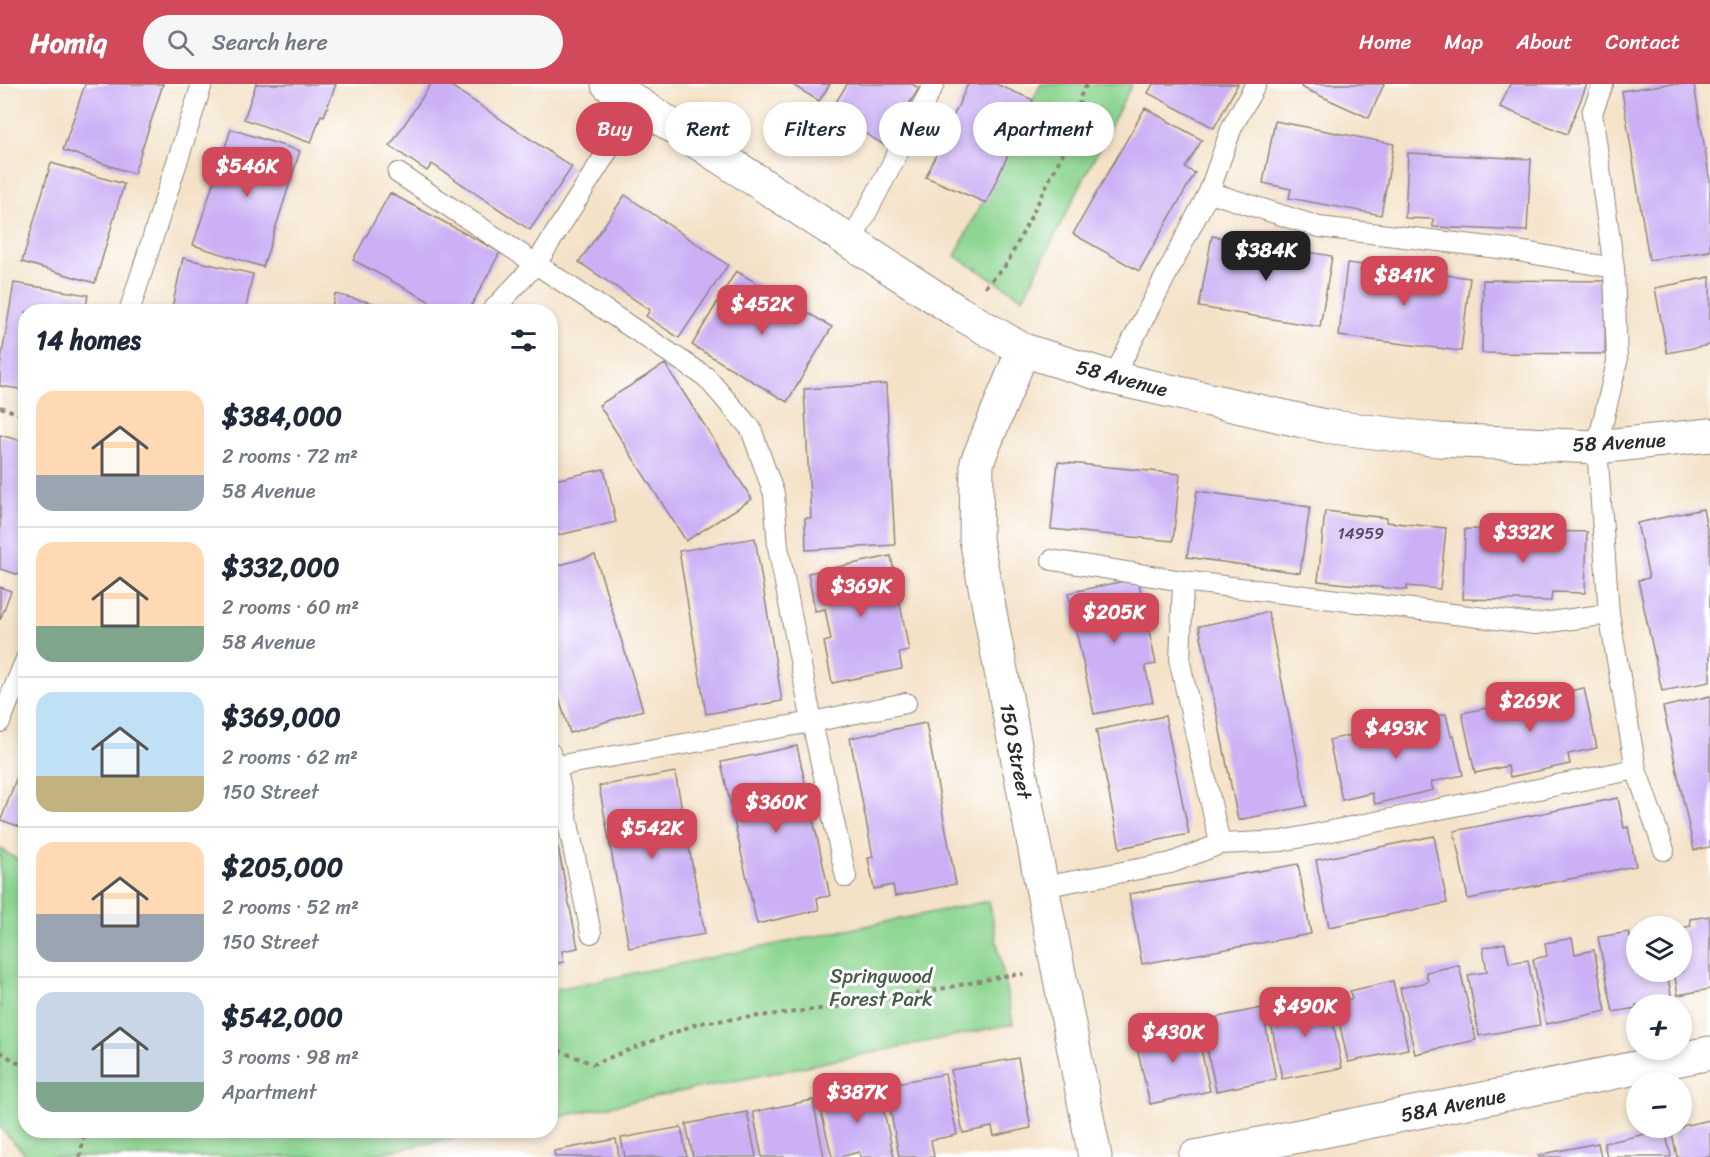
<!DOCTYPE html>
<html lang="en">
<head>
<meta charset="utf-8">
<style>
	:root { --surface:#fff; --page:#f6f6f7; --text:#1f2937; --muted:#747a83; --line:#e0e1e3; --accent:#d1495b }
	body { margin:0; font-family:Sriracha,sans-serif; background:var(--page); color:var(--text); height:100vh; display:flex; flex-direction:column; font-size:22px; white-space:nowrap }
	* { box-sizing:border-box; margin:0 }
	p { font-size:20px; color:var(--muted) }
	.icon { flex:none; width:33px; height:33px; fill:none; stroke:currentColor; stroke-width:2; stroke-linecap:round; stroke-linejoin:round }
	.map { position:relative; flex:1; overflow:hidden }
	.details { position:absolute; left:18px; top:220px; width:540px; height:834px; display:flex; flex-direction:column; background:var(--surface); border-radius:24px; box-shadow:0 3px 9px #0003 }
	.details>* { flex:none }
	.top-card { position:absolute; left:576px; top:18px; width:570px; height:54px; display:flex; gap:12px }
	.controls { position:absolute; left:1626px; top:832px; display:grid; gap:12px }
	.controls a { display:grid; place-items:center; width:66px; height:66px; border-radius:50%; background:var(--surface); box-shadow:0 3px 9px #0003; font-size:30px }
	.price { position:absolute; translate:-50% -51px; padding:0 14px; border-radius:12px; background:var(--accent); color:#fff; font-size:20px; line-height:39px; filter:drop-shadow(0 2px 3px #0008) }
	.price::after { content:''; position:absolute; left:50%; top:36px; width:18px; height:14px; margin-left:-9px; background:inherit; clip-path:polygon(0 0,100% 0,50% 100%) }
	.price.active { background:#222; color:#fff }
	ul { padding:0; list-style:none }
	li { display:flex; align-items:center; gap:18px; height:150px; padding:0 18px }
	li+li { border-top:2px solid var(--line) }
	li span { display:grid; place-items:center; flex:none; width:168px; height:120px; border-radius:18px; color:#555 }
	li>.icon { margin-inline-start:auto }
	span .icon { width:72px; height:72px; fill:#fffc; stroke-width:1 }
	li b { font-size:26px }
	h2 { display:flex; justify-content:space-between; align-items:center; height:72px; padding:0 18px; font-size:26px }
	.pill { padding:0 21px; border-radius:27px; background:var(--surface); box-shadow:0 3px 9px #0003; font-size:21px; line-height:54px }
	.pill.active { background:var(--accent); color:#fff }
	header { display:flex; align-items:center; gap:36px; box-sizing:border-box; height:84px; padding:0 30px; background:var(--accent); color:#fff }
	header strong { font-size:28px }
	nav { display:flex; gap:33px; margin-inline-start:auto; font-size:21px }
	.search { width:420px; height:54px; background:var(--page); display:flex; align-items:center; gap:15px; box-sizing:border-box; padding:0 21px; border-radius:33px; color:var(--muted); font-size:22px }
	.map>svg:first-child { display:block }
	.green { fill:#8dd692; stroke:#5c805e; stroke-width:1.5 }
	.building { fill:#cbb0f5 }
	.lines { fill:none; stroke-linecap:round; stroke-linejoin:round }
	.service-casing { stroke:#90867a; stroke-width:22 }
	.minor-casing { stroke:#90867a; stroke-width:35 }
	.tertiary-casing { stroke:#90867a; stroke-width:35 }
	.path { stroke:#90867a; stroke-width:4; stroke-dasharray:4.5 4.5; stroke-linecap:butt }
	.service { stroke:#fff; stroke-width:20 }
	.minor { stroke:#fff; stroke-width:33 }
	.tertiary { stroke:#fff; stroke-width:33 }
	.labels { text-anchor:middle; stroke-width:6; stroke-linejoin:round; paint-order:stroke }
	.number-label { font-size:16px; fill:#534c5e }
	.street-label { font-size:20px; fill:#2b2b2b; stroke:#fff }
	.park-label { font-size:20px; fill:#485e4a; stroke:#fff }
</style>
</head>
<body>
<header>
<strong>Homiq</strong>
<div class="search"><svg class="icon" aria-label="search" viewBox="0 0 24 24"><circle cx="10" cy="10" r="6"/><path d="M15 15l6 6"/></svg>Search here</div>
<nav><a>Home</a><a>Map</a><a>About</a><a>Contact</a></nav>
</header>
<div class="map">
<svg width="1710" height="1073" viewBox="0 0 1710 1073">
	<rect width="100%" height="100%" fill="#fff"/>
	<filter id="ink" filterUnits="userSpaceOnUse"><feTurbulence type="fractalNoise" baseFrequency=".0167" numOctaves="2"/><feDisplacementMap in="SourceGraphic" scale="12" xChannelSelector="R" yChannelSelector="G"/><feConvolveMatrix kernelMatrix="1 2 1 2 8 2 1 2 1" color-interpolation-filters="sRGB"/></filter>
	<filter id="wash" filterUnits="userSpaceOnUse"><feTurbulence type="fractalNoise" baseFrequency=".008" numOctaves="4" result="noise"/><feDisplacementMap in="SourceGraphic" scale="24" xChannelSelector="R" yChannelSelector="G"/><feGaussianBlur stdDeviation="1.35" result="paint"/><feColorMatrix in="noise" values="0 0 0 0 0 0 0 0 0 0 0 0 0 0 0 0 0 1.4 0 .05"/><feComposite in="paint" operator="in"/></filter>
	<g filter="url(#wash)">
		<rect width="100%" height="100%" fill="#f4e2c8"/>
		<path class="green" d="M 1041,0 L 1132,0 L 1023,214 L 955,172 Z
			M 0,765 L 25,780 L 26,1047 L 489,1047 L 361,1073 L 28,1073 L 0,1044 Z
			M 989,817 L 1013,940 L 551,1034 L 551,906 Z"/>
		<g id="blocks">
			<path class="building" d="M 85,0 L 163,0 L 134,90 L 63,66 Z
				M 256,0 L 336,0 L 324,32 L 321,31 L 311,59 L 244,35 Z
				M 431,0 L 448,0 L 572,83 L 530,146 L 432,80 L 427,87 L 390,62 Z
				M 791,0 L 830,0 L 819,17 Z
				M 847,0 L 912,0 L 919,4 L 884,61 L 830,28 Z
				M 968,0 L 996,0 L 1033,16 L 986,119 L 926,93 Z
				M 1153,0 L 1238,0 L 1214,44 L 1148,9 Z
				M 1302,0 L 1384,0 L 1369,34 L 1301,3 Z
				M 1510,0 L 1587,0 L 1567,50 L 1500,23 Z
				M 1668,0 L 1694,0 L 1710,97 L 1710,167 L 1649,176 L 1622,7 Z
				M 1145,24 L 1202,56 L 1185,84 L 1195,89 L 1139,187 L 1073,150 Z
				M 1275,37 L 1394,60 L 1381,131 L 1289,114 L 1291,105 L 1263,99 Z
				M 231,45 L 300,67 L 263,183 L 193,161 Z
				M 1408,69 L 1531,75 L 1527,147 L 1433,143 L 1433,135 L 1405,134 Z
				M 51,79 L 124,100 L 95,199 L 22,178 Z
				M 390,109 L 500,168 L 468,228 L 449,228 L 353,176 Z
				M 625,111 L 728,181 L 679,254 L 646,232 L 650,226 L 579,178 Z
				M 1212,152 L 1332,172 L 1320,243 L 1199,223 Z
				M 183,174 L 253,190 L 245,228 L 171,228 Z
				M 1347,179 L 1470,194 L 1461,267 L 1339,252 Z
				M 736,187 L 832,243 L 787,318 L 692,261 Z
				M 1710,193 L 1710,261 L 1667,269 L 1655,204 Z
				M 1483,196 L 1606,197 L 1605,270 L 1482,269 Z
				M 14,199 L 88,211 L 85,228 L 26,228 L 26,306 L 0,302 L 0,283 Z
				M 335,210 L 406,227 L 406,228 L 331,228 Z
				M 665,280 L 752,415 L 686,457 L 599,321 Z
				M 886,300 L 895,461 L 806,466 L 805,434 L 811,434 L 804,305 Z
				M 0,351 L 26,358 L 26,483 L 23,492 L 0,485 Z
				M 1058,378 L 1180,390 L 1173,457 L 1051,445 Z
				M 604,385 L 616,438 L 550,453 L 550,397 Z
				M 1197,407 L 1310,423 L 1300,489 L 1187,473 Z
				M 1703,425 L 1710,459 L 1710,598 L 1662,607 L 1638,496 L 1649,494 L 1637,439 Z
				M 1325,427 L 1387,434 L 1386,438 L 1446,444 L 1440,505 L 1407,502 L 1407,506 L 1318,497 Z
				M 1465,445 L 1587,448 L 1585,509 L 1552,508 L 1551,517 L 1463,515 Z
				M 755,454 L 782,617 L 706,630 L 679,467 Z
				M 595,471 L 643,626 L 570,649 L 550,586 L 550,484 Z
				M 891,472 L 909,567 L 899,569 L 902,585 L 832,599 L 824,558 L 831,556 L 825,525 L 815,527 L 808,489 Z
				M 1138,494 L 1156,580 L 1145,582 L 1153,618 L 1094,630 L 1068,509 Z
				M 0,503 L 11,507 L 0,536 Z
				M 1268,528 L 1307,722 L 1238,736 L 1199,542 Z
				M 1584,604 L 1597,664 L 1568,670 L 1570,680 L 1510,693 L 1508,682 L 1475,689 L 1462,629 Z
				M 1710,612 L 1710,763 L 1694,766 L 1663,623 Z
				M 1446,630 L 1451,652 L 1454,652 L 1463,691 L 1431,698 L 1433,706 L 1375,720 L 1372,709 L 1342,716 L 1329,656 Z
				M 1165,632 L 1189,750 L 1120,764 L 1096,646 Z
				M 926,639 L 956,800 L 895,812 L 893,801 L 874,805 L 868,774 L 873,773 L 850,654 Z
				M 797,662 L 830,812 L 817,814 L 819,826 L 757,840 L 721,678 Z
				M 25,671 L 26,671 L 26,745 L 1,736 Z
				M 675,688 L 705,850 L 629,864 L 599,702 Z
				M 1618,714 L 1624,744 L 1628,743 L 1636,782 L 1468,815 L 1454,747 Z
				M 1434,752 L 1447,819 L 1329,843 L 1316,776 Z
				M 558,763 L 578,864 L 562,867 L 564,878 L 550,881 L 550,765 Z
				M 1298,780 L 1311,850 L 1142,880 L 1129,810 Z
				M 1709,832 L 1710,839 L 1710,905 L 1678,911 L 1674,888 L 1682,888 L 1682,844 L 1691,842 L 1690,835 Z
				M 1629,848 L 1631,857 L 1636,856 L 1636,888 L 1667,888 L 1672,917 L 1651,921 L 1636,921 L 1636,924 L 1613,928 L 1598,853 Z
				M 1572,854 L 1575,870 L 1594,866 L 1606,927 L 1546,940 L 1533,875 L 1547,872 L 1545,859 Z
				M 1505,859 L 1509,879 L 1528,876 L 1540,941 L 1479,952 L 1468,891 L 1487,888 L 1483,864 Z
				M 1459,881 L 1476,956 L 1415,970 L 1400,904 L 1428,898 L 1426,888 Z
				M 1393,897 L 1408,965 L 1348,978 L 1335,919 L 1352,915 L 1350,907 Z
				M 1328,912 L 1342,984 L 1282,995 L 1268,924 Z
				M 1262,924 L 1276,995 L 1216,1007 L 1203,945 L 1219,942 L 1217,933 Z
				M 1195,937 L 1210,1007 L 1150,1020 L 1136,959 L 1153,956 L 1151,947 Z
				M 1018,974 L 1031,1044 L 994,1052 L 992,1043 L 963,1049 L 951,986 Z
				M 945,990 L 957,1051 L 931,1056 L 934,1073 L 899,1073 L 886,1001 Z
				M 878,1001 L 894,1073 L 860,1073 L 859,1068 L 840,1073 L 832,1073 L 818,1015 Z
				M 813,1016 L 824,1073 L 762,1073 L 753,1028 Z
				M 747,1028 L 756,1073 L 693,1073 L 686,1040 Z
				M 1710,1036 L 1710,1073 L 1677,1073 L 1671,1044 L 1682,1044 L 1682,1042 Z
				M 681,1043 L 687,1073 L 625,1073 L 621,1054 Z
				M 1665,1046 L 1671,1073 L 1607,1073 L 1604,1059 Z
				M 616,1055 L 619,1073 L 555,1073 L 554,1067 Z
				M 1598,1059 L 1601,1073 L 1539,1073 L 1538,1071 Z"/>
		</g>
	</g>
	<g filter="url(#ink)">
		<use href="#blocks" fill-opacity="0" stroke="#90867a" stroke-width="1.5"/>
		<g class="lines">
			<g class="service-casing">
				<path id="service" d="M 1603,0 L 1592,29 L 1614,184
					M 638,19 L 536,180 L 706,293 L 751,345 L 774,410 L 778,463 L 812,638 L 846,793
					M 398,89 L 536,180 L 491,228
					M 1209,108 L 1319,143 L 1507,165 L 1614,184 L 1617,278 L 1597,363 L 1609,530 L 1636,685 L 1664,766
					M 851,158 L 934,0
					M 129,228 L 202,0
					M 1113,294 L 1209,108 L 1232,43 L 1256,0
					M 1052,476 L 1183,497 L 1535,540 L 1609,530
					M 1183,497 L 1180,579 L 1220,760
					M 0,638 L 26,575
					M 550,669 L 556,682 L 591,849
					M 556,682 L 812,638 L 906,619
					M 1042,803 L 1171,779 L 1220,760 L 1282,757 L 1636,685"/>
			</g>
			<g class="minor-casing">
				<path id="minor" d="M 1023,266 L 977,378 L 976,455 L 1042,803 L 1095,1073
					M 1195,1073 L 1710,969"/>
			</g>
			<g class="tertiary-casing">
				<path id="tertiary" d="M 608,0 L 958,228 L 1023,266 L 1113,294 L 1325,342 L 1439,356 L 1597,363 L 1710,351"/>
			</g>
			<path class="path" d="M 985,203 L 1007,180 L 1078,39 L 1080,13 L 1087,0
				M 0,323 L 26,332
				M 550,963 L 593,980 L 699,939 L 872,919 L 1009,891 L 1024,890
				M 0,968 L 26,984
				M 80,1073 L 85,1047"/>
			<use href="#service" class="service"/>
			<use href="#minor" class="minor"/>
			<use href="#tertiary" class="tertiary"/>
		</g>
	</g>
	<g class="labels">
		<g class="number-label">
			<text x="1361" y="455">14959</text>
		</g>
		<g class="street-label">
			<text transform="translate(1122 294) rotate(15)" y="7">58 Avenue</text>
			<text transform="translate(1619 358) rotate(-3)" y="7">58 Avenue</text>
			<text transform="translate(1016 667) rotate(79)" y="7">150 Street</text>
			<text transform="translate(1453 1021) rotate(-11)" y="7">58A Avenue</text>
		</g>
		<g class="park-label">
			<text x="881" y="899">Springwood<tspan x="881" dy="23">Forest Park</tspan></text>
		</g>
	</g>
</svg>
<div class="controls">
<a><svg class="icon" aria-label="layers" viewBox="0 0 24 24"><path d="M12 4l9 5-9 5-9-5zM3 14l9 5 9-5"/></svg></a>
<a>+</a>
<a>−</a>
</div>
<b class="price" style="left:247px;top:114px">$546K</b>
<b class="price active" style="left:1266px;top:198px">$384K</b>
<b class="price" style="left:1404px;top:223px">$841K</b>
<b class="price" style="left:762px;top:252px">$452K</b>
<b class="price" style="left:1523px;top:480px">$332K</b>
<b class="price" style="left:861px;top:534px">$369K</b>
<b class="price" style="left:1114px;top:560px">$205K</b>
<b class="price" style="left:1530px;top:649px">$269K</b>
<b class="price" style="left:1396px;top:676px">$493K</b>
<b class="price" style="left:776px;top:750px">$360K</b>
<b class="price" style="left:652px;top:776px">$542K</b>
<b class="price" style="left:1305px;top:954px">$490K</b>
<b class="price" style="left:1173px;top:980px">$430K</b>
<b class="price" style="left:857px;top:1040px">$387K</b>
<div class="top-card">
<a class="pill active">Buy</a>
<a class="pill">Rent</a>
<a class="pill">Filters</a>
<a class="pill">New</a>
<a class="pill">Apartment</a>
</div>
<section class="details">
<h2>14 homes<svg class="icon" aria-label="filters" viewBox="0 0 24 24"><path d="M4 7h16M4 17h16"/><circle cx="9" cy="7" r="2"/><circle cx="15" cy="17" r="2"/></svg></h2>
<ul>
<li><span style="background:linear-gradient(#ffd9b3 70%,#9aa5b1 0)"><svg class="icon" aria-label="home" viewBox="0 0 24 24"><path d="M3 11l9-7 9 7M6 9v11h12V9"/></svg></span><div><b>$384,000</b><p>2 rooms · 72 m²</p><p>58 Avenue</p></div></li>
<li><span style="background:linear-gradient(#ffd9b3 70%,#7fa58c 0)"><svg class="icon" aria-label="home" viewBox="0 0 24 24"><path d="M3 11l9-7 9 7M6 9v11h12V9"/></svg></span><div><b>$332,000</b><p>2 rooms · 60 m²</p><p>58 Avenue</p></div></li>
<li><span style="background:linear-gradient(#bfe0f5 70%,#c2b280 0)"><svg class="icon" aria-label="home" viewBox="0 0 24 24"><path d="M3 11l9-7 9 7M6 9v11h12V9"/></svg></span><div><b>$369,000</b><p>2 rooms · 62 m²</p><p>150 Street</p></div></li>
<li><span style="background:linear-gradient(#ffd9b3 60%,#9aa5b1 0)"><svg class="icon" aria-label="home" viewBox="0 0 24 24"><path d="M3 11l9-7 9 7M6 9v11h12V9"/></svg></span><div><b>$205,000</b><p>2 rooms · 52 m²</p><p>150 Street</p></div></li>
<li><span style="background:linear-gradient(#c9d6e8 75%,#7fa58c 0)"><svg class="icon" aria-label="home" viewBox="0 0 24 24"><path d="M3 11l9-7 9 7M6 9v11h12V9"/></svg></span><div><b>$542,000</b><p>3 rooms · 98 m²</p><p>Apartment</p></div></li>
</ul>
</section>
</div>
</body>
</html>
